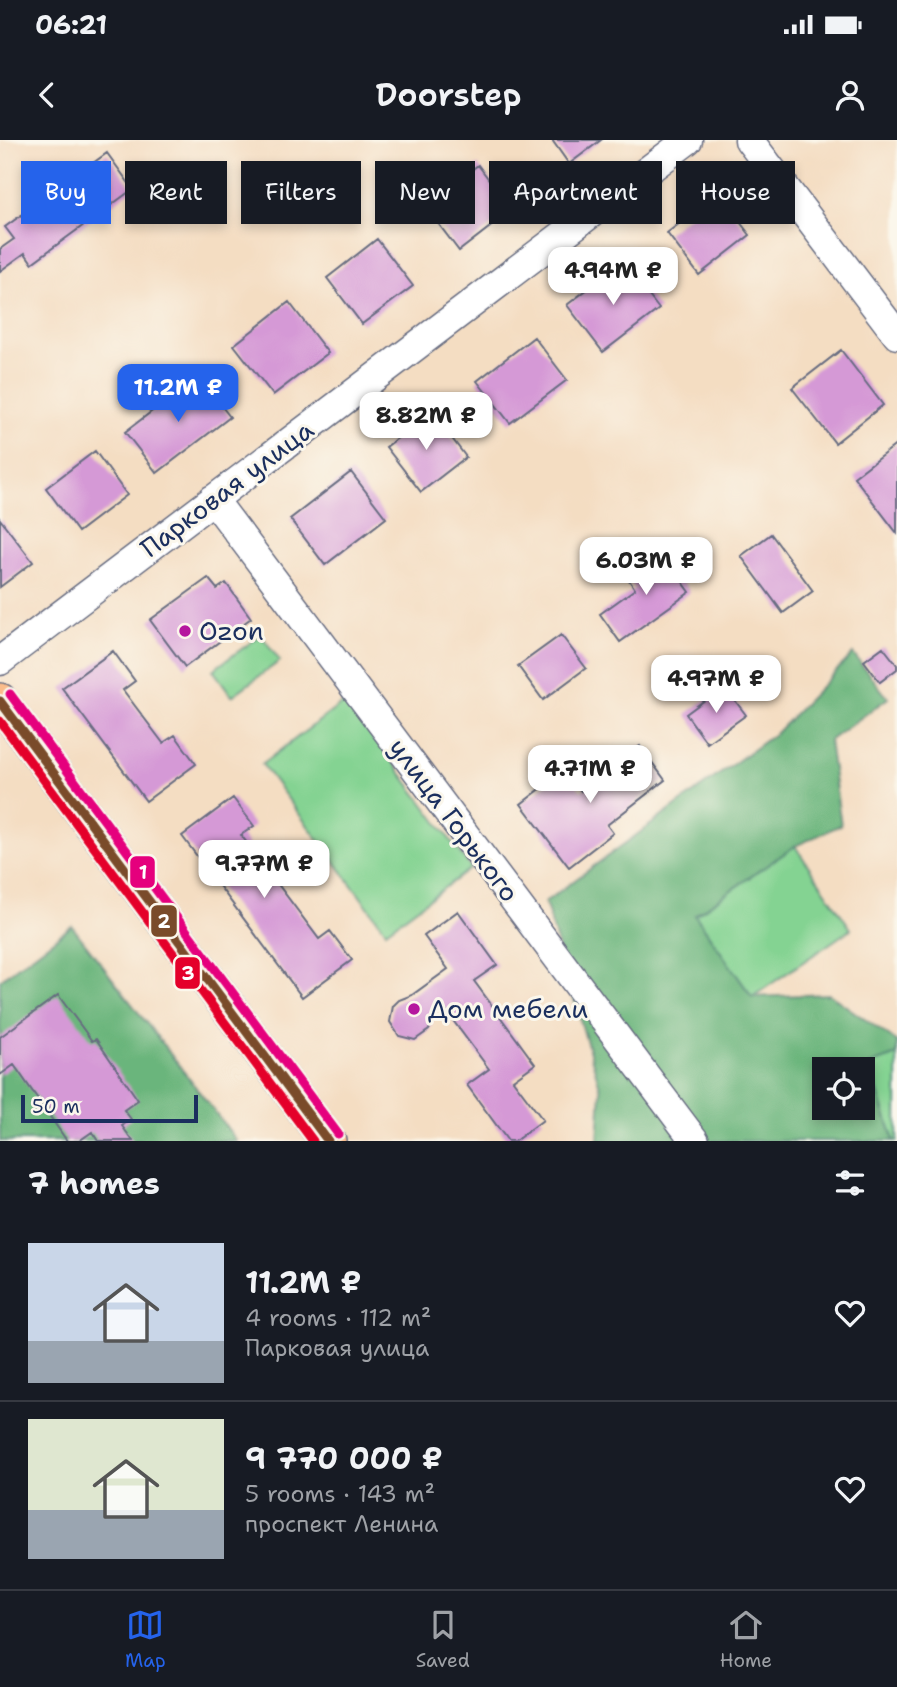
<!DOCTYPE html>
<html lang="en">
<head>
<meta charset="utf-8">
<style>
	:root { --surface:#171b24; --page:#20242c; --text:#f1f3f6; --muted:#9ea1a6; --line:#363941; --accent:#2563eb }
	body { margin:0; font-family:"Shantell Sans",sans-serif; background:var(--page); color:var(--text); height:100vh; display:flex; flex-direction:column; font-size:26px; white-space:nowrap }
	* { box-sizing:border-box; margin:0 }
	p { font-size:23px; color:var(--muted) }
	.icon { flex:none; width:38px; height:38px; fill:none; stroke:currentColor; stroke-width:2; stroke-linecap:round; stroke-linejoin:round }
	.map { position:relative; height:1001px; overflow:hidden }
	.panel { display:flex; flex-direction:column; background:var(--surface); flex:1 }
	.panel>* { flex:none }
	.hud { position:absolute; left:21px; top:21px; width:856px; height:63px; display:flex; gap:14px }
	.fabs { position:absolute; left:812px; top:917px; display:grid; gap:14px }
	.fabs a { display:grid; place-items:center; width:63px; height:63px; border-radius:0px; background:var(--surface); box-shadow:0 4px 10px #0003; font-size:35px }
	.scale { position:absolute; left:21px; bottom:18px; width:177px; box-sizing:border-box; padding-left:7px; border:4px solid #1b2f5e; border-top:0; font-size:19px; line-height:24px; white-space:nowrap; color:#1b2f5e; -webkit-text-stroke:5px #fbf7ec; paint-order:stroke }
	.price { position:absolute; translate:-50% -60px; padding:0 16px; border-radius:14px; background:#fff; color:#222; font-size:23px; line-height:46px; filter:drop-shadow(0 2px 4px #0008) }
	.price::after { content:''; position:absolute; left:50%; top:42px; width:21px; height:16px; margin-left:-10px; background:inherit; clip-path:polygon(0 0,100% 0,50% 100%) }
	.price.on { background:var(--accent); color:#fff }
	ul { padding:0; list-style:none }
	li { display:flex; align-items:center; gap:21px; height:175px; padding:0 28px }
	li+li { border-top:2px solid var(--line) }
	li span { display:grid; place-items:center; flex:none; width:196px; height:140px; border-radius:0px; color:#555 }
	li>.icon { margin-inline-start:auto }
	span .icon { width:84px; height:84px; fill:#fffc; stroke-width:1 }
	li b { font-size:30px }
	h2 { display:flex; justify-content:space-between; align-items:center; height:84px; padding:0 28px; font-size:30px }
	.tag { padding:0 24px; border-radius:0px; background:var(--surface); box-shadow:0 4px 10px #0003; font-size:24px; line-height:63px }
	.tag.on { background:var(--accent); color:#fff }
	.status { display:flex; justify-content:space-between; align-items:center; height:49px; padding:0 35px; background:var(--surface); direction:ltr }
	.status svg { height:19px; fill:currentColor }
	header { display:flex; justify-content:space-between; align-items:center; height:91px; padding:0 28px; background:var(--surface); font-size:32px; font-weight:600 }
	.dock { display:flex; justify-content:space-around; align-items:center; height:98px; border-top:2px solid var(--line); background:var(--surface); font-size:19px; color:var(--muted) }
	.dock a { display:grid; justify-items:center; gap:4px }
	.dock .on { color:var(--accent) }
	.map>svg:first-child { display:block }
	.green { fill:#84d392; stroke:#508178; stroke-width:2 }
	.forest { fill:#6bb57c; stroke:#43726d; stroke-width:2; fill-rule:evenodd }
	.building { fill:#d599d6 }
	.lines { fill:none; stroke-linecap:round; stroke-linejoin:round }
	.minor-casing { stroke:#676c81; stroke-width:31 }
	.major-casing { stroke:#676c81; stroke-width:38 }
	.minor { stroke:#fff; stroke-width:28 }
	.major { stroke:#fabc8b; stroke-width:35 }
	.bus-1-casing { stroke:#fbf7ec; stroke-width:14 }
	.bus-2-casing { stroke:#fbf7ec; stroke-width:14 }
	.bus-3-casing { stroke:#fbf7ec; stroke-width:14 }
	.bus-1 { stroke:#7a4b2a; stroke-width:9 }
	.bus-2 { stroke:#e4002b; stroke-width:9 }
	.bus-3 { stroke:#e5007d; stroke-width:9 }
	.poi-dot { fill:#b5179e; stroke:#fbf7ec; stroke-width:2.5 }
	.labels { text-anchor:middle; stroke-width:6; stroke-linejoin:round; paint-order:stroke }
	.street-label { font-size:26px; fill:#1b2f5e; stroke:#fbf7ec }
	.poi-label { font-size:26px; fill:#1b2f5e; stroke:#fbf7ec; text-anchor:start }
	.line-badge { stroke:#fbf7ec; stroke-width:2.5 }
	.badge-label { font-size:19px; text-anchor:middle; font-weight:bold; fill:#fff }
</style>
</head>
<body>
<div class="status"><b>06:21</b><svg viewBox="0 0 49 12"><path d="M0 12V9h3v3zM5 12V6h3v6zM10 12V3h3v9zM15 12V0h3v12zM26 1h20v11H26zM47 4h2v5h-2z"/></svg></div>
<header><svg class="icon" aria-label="back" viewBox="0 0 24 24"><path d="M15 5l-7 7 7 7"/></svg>Doorstep<svg class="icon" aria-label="person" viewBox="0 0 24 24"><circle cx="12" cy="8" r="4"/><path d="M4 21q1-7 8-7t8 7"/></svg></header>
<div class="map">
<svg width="897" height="1001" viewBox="0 0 897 1001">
	<rect width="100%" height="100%" fill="#fbf7ec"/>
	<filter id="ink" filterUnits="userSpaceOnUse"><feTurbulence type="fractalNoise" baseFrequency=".0143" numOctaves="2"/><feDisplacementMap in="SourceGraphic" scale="14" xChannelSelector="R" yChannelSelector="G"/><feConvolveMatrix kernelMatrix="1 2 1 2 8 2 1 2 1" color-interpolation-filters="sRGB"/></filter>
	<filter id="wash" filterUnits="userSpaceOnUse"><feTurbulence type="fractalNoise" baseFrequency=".00686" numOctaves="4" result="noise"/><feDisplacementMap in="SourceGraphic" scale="28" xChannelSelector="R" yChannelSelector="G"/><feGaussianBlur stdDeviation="1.57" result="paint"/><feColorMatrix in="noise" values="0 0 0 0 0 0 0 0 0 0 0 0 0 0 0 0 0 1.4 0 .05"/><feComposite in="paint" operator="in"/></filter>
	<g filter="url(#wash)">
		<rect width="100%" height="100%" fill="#f4ddc2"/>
		<path class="green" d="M 261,495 L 280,521 L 232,556 L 213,530 Z
			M 347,560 L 471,728 L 386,791 L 262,624 Z
			M 795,706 L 851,789 L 752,857 L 695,775 Z
			M 897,915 L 897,1001 L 894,1001 L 869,924 Z"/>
		<path class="forest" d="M 853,514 L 888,558 L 829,601 L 841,685 L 795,706 L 695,775 L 752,857 L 829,854 L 897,902 L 897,915 L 869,925 L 894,1001 L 598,1001 L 601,950 L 545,762 L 777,592 ZM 824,929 L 863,929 L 863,968 L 824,968 Z
			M 72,786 L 237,1001 L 0,1001 L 0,840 Z"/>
		<g id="blocks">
			<path class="building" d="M 552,0 L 601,0 L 569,24 Z
				M 107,13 L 133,49 L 32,123 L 25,113 L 0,131 L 0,109 L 14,99 L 5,87 Z
				M 478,25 L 512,70 L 459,111 L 425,66 Z
				M 718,54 L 750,95 L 699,135 L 667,93 Z
				M 377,99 L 413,146 L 362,184 L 327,138 Z
				M 623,122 L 659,169 L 603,212 L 567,165 Z
				M 289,162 L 328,213 L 273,255 L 234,205 Z
				M 534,197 L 567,240 L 510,283 L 477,241 Z
				M 841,210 L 883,265 L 835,303 L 792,248 Z
				M 198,236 L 230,277 L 157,333 L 125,292 Z
				M 432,272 L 466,317 L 421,352 L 386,307 Z
				M 897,304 L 897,393 L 854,337 Z
				M 95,311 L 127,355 L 78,392 L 46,348 Z
				M 351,332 L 386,378 L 325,425 L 290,379 Z
				M 0,379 L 33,422 L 0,447 Z
				M 771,394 L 813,451 L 783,473 L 741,416 Z
				M 661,412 L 690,452 L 620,502 L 600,474 L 635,449 L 627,437 Z
				M 208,438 L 217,449 L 226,443 L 251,478 L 185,527 L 150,480 Z
				M 561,495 L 586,528 L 543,560 L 518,526 Z
				M 883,507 L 897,525 L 897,529 L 880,542 L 864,521 Z
				M 113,511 L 135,541 L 123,550 L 163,603 L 175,595 L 196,624 L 146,661 L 62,548 Z
				M 724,546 L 746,575 L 707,603 L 686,574 Z
				M 640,606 L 665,640 L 607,685 L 613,693 L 569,727 L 521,664 L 565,630 L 581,651 Z
				M 233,658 L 254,686 L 241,695 L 319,799 L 330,791 L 352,820 L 302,857 L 182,696 Z
				M 458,771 L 497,825 L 474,841 L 535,924 L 513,940 L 543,980 L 515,1001 L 508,1001 L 467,945 L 489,929 L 440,863 L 429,890 L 415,900 L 399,896 L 390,882 L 393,866 L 399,860 L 412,855 L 448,829 L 424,796 Z
				M 58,855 L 92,901 L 96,899 L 138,960 L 124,970 L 131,979 L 122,986 L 133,1001 L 98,1001 L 92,992 L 79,1001 L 67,1001 L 14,925 L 0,935 L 0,897 Z"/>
		</g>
	</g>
	<g filter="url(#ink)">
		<use href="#blocks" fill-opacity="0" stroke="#676c81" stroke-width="2"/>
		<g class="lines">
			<g class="minor-casing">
				<path id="minor" d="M 749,0 L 897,195
					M 213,359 L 695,1001
					M 0,521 L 688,0"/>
			</g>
			<g class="major-casing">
				<path id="major" d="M 0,561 L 328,1001"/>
			</g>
			<use href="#minor" class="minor"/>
			<use href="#major" class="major"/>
			<g class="bus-1-casing">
				<path id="bus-1" d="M 0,561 L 328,1001"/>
			</g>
			<g class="bus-2-casing">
				<path id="bus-2" d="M 0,581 L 313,1001"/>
			</g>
			<g class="bus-3-casing">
				<path id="bus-3" d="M 10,554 L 338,994"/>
			</g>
			<use href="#bus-1" class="bus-1"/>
			<use href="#bus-2" class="bus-2"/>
			<use href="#bus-3" class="bus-3"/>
		</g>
	</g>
	<g class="poi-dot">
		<circle cx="185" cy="491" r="7"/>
		<circle cx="414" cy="869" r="7"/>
	</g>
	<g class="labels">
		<g class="street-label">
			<text transform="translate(227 349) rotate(-37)" y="9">Парковая улица</text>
			<text transform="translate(454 680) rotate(53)" y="9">улица Горького</text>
		</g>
		<g class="poi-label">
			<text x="199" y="500">Ozon</text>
			<text x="428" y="878">Дом мебели</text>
		</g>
	</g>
	<g class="line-badge">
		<rect x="129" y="715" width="27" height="34" rx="7" fill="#e5007d"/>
		<rect x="150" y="764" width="28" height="34" rx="7" fill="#7a4b2a"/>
		<rect x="174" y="816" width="27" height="34" rx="7" fill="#e4002b"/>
	</g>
	<g class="badge-label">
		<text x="143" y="739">1</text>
		<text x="164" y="788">2</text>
		<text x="188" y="840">3</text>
	</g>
</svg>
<div class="fabs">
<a><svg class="icon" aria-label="locate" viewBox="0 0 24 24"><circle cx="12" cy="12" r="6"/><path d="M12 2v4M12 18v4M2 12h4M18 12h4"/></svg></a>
</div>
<div class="scale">50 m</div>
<b class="price" style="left:613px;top:167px">4.94M ₽</b>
<b class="price on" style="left:178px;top:284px">11.2M ₽</b>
<b class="price" style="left:426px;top:312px">8.82M ₽</b>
<b class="price" style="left:646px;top:457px">6.03M ₽</b>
<b class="price" style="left:716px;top:575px">4.97M ₽</b>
<b class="price" style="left:590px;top:665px">4.71M ₽</b>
<b class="price" style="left:264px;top:760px">9.77M ₽</b>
<div class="hud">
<a class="tag on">Buy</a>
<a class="tag">Rent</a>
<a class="tag">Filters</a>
<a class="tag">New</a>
<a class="tag">Apartment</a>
<a class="tag">House</a>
</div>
</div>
<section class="panel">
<h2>7 homes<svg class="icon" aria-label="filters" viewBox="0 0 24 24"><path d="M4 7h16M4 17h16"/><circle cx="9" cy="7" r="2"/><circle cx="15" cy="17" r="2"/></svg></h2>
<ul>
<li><span style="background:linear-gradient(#c9d6e8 70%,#9aa5b1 0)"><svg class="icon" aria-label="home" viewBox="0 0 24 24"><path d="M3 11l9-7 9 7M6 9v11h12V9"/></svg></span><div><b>11.2M ₽</b><p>4 rooms · 112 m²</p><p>Парковая улица</p></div><svg class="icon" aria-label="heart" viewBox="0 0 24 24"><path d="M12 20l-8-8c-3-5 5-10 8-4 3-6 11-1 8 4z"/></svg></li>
<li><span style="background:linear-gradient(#dfe7d0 65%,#9aa5b1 0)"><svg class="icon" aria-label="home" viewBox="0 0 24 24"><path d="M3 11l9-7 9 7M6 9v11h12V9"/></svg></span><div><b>9 770 000 ₽</b><p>5 rooms · 143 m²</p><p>проспект Ленина</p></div><svg class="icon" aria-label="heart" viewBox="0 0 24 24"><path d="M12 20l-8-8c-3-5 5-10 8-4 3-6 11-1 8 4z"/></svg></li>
</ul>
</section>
<nav class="dock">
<a class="on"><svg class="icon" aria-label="map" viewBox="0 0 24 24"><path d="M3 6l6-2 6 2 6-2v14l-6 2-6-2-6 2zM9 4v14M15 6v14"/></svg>Map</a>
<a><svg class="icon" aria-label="saved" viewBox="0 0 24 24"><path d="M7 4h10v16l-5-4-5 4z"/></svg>Saved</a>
<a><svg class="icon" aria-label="home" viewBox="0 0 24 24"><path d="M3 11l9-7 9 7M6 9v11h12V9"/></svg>Home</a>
</nav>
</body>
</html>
